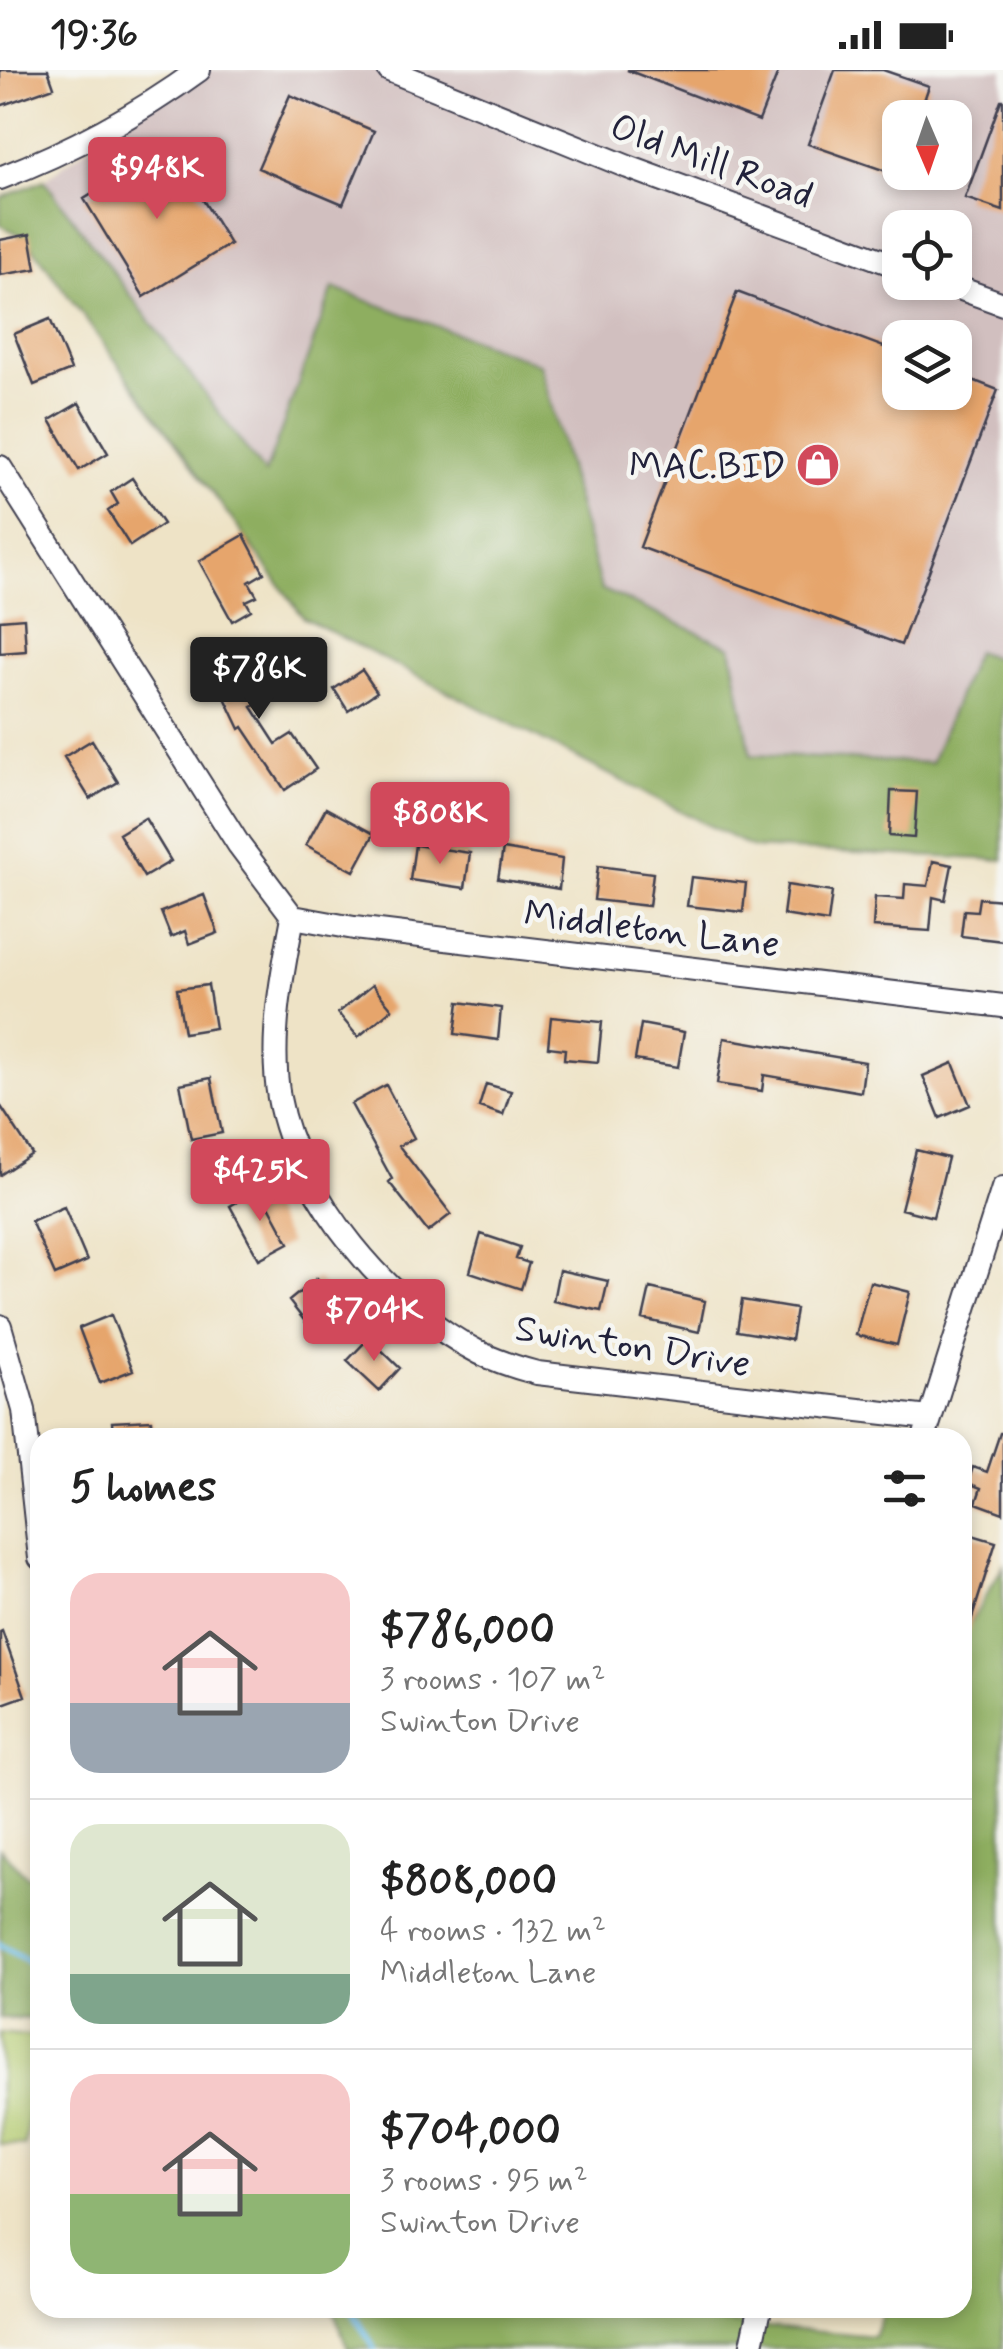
<!DOCTYPE html>
<html lang="en">
<head>
<meta charset="utf-8">
<style>
	:root { --surface:#fff; --page:#f6f6f6; --text:#222; --muted:#767676; --line:#e0e0e0; --accent:#d1495b }
	body { margin:0; font-family:Mynerve,sans-serif; background:var(--page); color:var(--text); height:100vh; display:flex; flex-direction:column; font-size:38px; white-space:nowrap }
	* { box-sizing:border-box; margin:0 }
	p { font-size:32px; color:var(--muted) }
	.icon { flex:none; width:55px; height:55px; fill:none; stroke:currentColor; stroke-width:2; stroke-linecap:round; stroke-linejoin:round }
	.map { position:relative; flex:1; overflow:hidden }
	.side { position:absolute; left:30px; top:1358px; width:942px; height:890px; display:flex; flex-direction:column; background:var(--surface); border-radius:30px; box-shadow:0 5px 15px #0003 }
	.side>* { flex:none }
	.needle { width:65px; rotate:178deg }
	.buttons { position:absolute; left:882px; top:30px; display:grid; gap:20px }
	.buttons a { display:grid; place-items:center; width:90px; height:90px; border-radius:20px; background:var(--surface); box-shadow:0 5px 15px #0003; font-size:50px }
	.price { position:absolute; translate:-50% -85px; padding:0 22px; border-radius:10px; background:var(--accent); color:#fff; font-size:32px; line-height:65px; filter:drop-shadow(0 2px 5px #0008) }
	.price::after { content:''; position:absolute; left:50%; top:60px; width:30px; height:22px; margin-left:-15px; background:inherit; clip-path:polygon(0 0,100% 0,50% 100%) }
	.price.selected { background:#222; color:#fff }
	ul { padding:0; list-style:none }
	li { display:flex; align-items:center; gap:30px; height:250px; padding:0 40px }
	li+li { border-top:2px solid var(--line) }
	li span { display:grid; place-items:center; flex:none; width:280px; height:200px; border-radius:30px; color:#555 }
	li>.icon { margin-inline-start:auto }
	span .icon { width:120px; height:120px; fill:#fffc; stroke-width:1 }
	li b { font-size:42px }
	h2 { display:flex; justify-content:space-between; align-items:center; height:120px; padding:0 40px; font-size:42px }
	.status { display:flex; justify-content:space-between; align-items:center; height:70px; padding:0 50px; background:var(--surface); direction:ltr }
	.status svg { height:28px; fill:currentColor }
	.map>svg:first-child { display:block }
	.industrial { fill:#d1bfbf; fill-rule:evenodd }
	.green { fill:#b3ca6e; stroke:#6a7654; stroke-width:2.5 }
	.forest { fill:#8eae61; stroke:#58684e; stroke-width:2.5 }
	.lines { fill:none; stroke-linecap:round; stroke-linejoin:round }
	.stream { stroke:#71bfeb; stroke-width:6 }
	.building { fill:#e6a56c }
	.minor-casing { stroke:#413f50; stroke-width:26 }
	.minor { stroke:#fff; stroke-width:22 }
	.labels { text-anchor:middle; stroke-width:9; stroke-linejoin:round; paint-order:stroke }
	.street-label { font-size:38px; fill:#22223b; stroke:#f6f6f2 }
	.poi-label { font-size:38px; fill:#22223b; stroke:#f6f6f2; text-anchor:end }
</style>
</head>
<body>
<div class="status"><b>19:36</b><svg viewBox="0 0 49 12"><path d="M0 12V9h3v3zM5 12V6h3v6zM10 12V3h3v9zM15 12V0h3v12zM26 1h20v11H26zM47 4h2v5h-2z"/></svg></div>
<div class="map">
<svg width="1003" height="2279" viewBox="0 0 1003 2279">
	<rect width="100%" height="100%" fill="#f6f6f2"/>
	<filter id="ink" filterUnits="userSpaceOnUse"><feTurbulence type="fractalNoise" baseFrequency=".01" numOctaves="2"/><feDisplacementMap in="SourceGraphic" scale="20" xChannelSelector="R" yChannelSelector="G"/><feConvolveMatrix kernelMatrix="1 2 1 2 8 2 1 2 1" color-interpolation-filters="sRGB"/></filter>
	<filter id="wash" filterUnits="userSpaceOnUse"><feTurbulence type="fractalNoise" baseFrequency=".0048" numOctaves="4" result="noise"/><feDisplacementMap in="SourceGraphic" scale="40" xChannelSelector="R" yChannelSelector="G"/><feGaussianBlur stdDeviation="2.25" result="paint"/><feColorMatrix in="noise" values="0 0 0 0 0 0 0 0 0 0 0 0 0 0 0 0 0 1.4 0 .05"/><feComposite in="paint" operator="in"/></filter>
	<g filter="url(#wash)">
		<rect width="100%" height="100%" fill="#eee3c6"/>
		<path class="industrial" d="M 191,0 L 1003,0 L 1003,591 L 976,581 L 931,693 L 751,685 L 731,577 L 601,520 L 540,294 L 265,404 L 44,110 ZM 900,48 L 955,48 L 955,102 L 900,102 ZM 900,158 L 955,158 L 955,212 L 900,212 ZM 900,268 L 955,268 L 955,322 L 900,322 Z"/>
		<path class="green" d="M 0,1963 L 37,1967 L 25,2076 L 0,2074 Z"/>
		<path class="forest" d="M 44,110 L 265,404 L 333,218 L 540,294 L 601,519 L 731,577 L 751,685 L 931,693 L 976,581 L 1003,591 L 1003,790 L 753,778 L 304,548 L 26,168 L 0,155 L 0,128 Z
			M 1003,1496 L 1003,2279 L 348,2279 L 332,2238 L 572,2238 L 874,2267 L 885,2238 L 962,2238 L 963,1566 Z
			M 0,1778 L 26,1806 L 40,1808 L 40,1949 L 0,1948 Z"/>
		<g class="lines">
			<path class="stream" d="M 0,1875 L 40,1898
				M 351,2238 L 374,2279"/>
		</g>
		<g id="blocks">
			<path class="building" d="M 0,0 L 48,0 L 54,17 L 0,36 Z
				M 627,0 L 779,0 L 759,51 Z
				M 835,0 L 883,0 L 929,16 L 918,48 L 900,48 L 900,106 L 808,74 Z
				M 290,25 L 374,61 L 343,134 L 258,98 Z
				M 1001,30 L 1003,30 L 1003,141 L 965,128 Z
				M 170,76 L 230,174 L 144,227 L 84,129 Z
				M 30,164 L 36,199 L 0,205 L 0,170 Z
				M 737,222 L 900,283 L 900,322 L 955,322 L 955,303 L 998,320 L 901,575 L 640,477 Z
				M 50,249 L 71,300 L 34,315 L 14,264 Z
				M 79,333 L 108,383 L 79,400 L 50,350 Z
				M 132,408 L 163,454 L 130,476 L 108,441 L 118,434 L 111,422 Z
				M 244,465 L 264,503 L 249,512 L 257,526 L 246,531 L 251,540 L 232,551 L 199,491 Z
				M 24,548 L 26,581 L 0,583 L 0,550 Z
				M 237,581 L 262,632 L 252,637 L 276,674 L 292,664 L 316,699 L 285,720 L 243,657 L 240,659 L 209,594 Z
				M 362,600 L 377,622 L 348,641 L 334,619 Z
				M 92,670 L 118,712 L 90,729 L 64,687 Z
				M 891,721 L 917,722 L 914,768 L 889,766 Z
				M 326,738 L 374,764 L 354,801 L 306,775 Z
				M 145,748 L 171,791 L 144,807 L 119,764 Z
				M 415,775 L 470,783 L 465,818 L 410,810 Z
				M 503,779 L 562,789 L 559,819 L 498,809 Z
				M 933,791 L 952,795 L 945,830 L 933,827 L 930,861 L 873,857 L 875,827 L 904,829 L 905,814 L 928,816 Z
				M 598,796 L 653,803 L 649,836 L 594,830 Z
				M 691,807 L 746,813 L 743,842 L 687,836 Z
				M 787,815 L 832,822 L 828,852 L 783,845 Z
				M 204,825 L 218,863 L 189,874 L 185,861 L 171,867 L 161,842 Z
				M 979,828 L 1003,830 L 1003,871 L 961,866 L 964,840 L 977,841 Z
				M 208,915 L 215,958 L 184,963 L 177,919 Z
				M 372,915 L 392,939 L 358,967 L 338,943 Z
				M 459,932 L 501,938 L 498,970 L 455,964 Z
				M 551,947 L 602,952 L 598,992 L 564,989 L 565,979 L 548,977 Z
				M 641,954 L 684,962 L 678,997 L 635,990 Z
				M 724,968 L 865,992 L 861,1022 L 764,1005 L 762,1021 L 717,1014 Z
				M 953,993 L 970,1035 L 940,1048 L 923,1006 Z
				M 211,1008 L 222,1063 L 191,1069 L 180,1014 Z
				M 486,1014 L 511,1021 L 503,1045 L 479,1037 Z
				M 386,1015 L 414,1068 L 399,1076 L 451,1144 L 428,1162 L 389,1112 L 392,1109 L 351,1034 Z
				M 0,1035 L 32,1084 L 0,1105 Z
				M 916,1080 L 948,1088 L 933,1147 L 901,1139 Z
				M 260,1119 L 289,1173 L 259,1189 L 230,1136 Z
				M 64,1137 L 87,1191 L 55,1205 L 31,1151 Z
				M 481,1164 L 520,1177 L 516,1189 L 529,1193 L 521,1219 L 470,1202 Z
				M 559,1200 L 608,1211 L 601,1241 L 553,1231 Z
				M 317,1208 L 345,1244 L 317,1267 L 289,1231 Z
				M 870,1212 L 910,1222 L 897,1275 L 856,1265 Z
				M 650,1218 L 705,1231 L 699,1262 L 643,1249 Z
				M 742,1230 L 796,1239 L 791,1270 L 737,1261 Z
				M 111,1245 L 133,1300 L 100,1313 L 79,1258 Z
				M 369,1268 L 400,1298 L 379,1321 L 347,1291 Z
				M 152,1350 L 153,1368 L 113,1368 L 112,1352 Z
				M 1000,1363 L 1003,1363 L 1003,1443 L 976,1433 L 981,1418 L 968,1413 L 973,1397 L 987,1402 Z
				M 962,1462 L 996,1472 L 966,1567 L 962,1566 Z
				M 2,1561 L 25,1626 L 0,1635 L 0,1562 Z"/>
		</g>
	</g>
	<g filter="url(#ink)">
		<use href="#blocks" fill-opacity="0" stroke="#413f50" stroke-width="2.5"/>
		<g class="lines">
			<g class="minor-casing">
				<path id="minor" d="M 389,0 L 628,97 L 900,197
					M 0,108 C 73,80 136,46 199,0
					M 942,212 L 1003,234
					M 0,397 L 239,775 L 293,847 C 282,904 269,969 279,1028 C 296,1125 392,1239 480,1283 C 499,1292 518,1298 537,1303 L 929,1348
					M 293,847 L 354,858 L 1003,936
					M 0,1256 L 24,1340 L 40,1488
					M 924,1368 L 1003,1118
					M 751,2279 L 760,2238"/>
			</g>
			<use href="#minor" class="minor"/>
		</g>
	</g>
	<defs>
		<g id="shop-disc" transform="scale(2.25)"><circle r="9.5" fill="#d1495b" stroke="#f6f6f2"/><path d="M-5-2.5h2.3a2.7 3.5 0 0 1 5.4 0H5L5.5 6h-11ZM-1.5-2.5h3a1.5 2.3 0 0 0-3 0Z" fill="#fff"/></g>
	</defs>
	<g fill-rule="evenodd">
		<use href="#shop-disc" x="818" y="395"/>
	</g>
	<g class="labels">
		<g class="street-label">
			<text transform="translate(712 90) rotate(20)" y="13">Old Mill Road</text>
			<text transform="translate(652 858) rotate(7)" y="13">Middleton Lane</text>
			<text transform="translate(633 1275) rotate(9)" y="13">Swinton Drive</text>
		</g>
		<g class="poi-label">
			<text x="786" y="408">MAC.BID</text>
		</g>
	</g>
</svg>
<div class="buttons">
<a><svg class="needle" viewBox="-14 -14 28 28"><path d="M0-13l5 13h-10z" fill="#e53935"/><path d="M0 13l5-13h-10z" fill="#767676"/></svg></a>
<a><svg class="icon" aria-label="locate" viewBox="0 0 24 24"><circle cx="12" cy="12" r="6"/><path d="M12 2v4M12 18v4M2 12h4M18 12h4"/></svg></a>
<a><svg class="icon" aria-label="layers" viewBox="0 0 24 24"><path d="M12 4l9 5-9 5-9-5zM3 14l9 5 9-5"/></svg></a>
</div>
<b class="price" style="left:157px;top:152px">$948K</b>
<b class="price selected" style="left:259px;top:652px">$786K</b>
<b class="price" style="left:440px;top:797px">$808K</b>
<b class="price" style="left:260px;top:1154px">$425K</b>
<b class="price" style="left:374px;top:1294px">$704K</b>
<section class="side">
<h2>5 homes<svg class="icon" aria-label="filters" viewBox="0 0 24 24"><path d="M4 7h16M4 17h16"/><circle cx="9" cy="7" r="2"/><circle cx="15" cy="17" r="2"/></svg></h2>
<ul>
<li><span style="background:linear-gradient(#f6c9c9 65%,#9aa5b1 0)"><svg class="icon" aria-label="home" viewBox="0 0 24 24"><path d="M3 11l9-7 9 7M6 9v11h12V9"/></svg></span><div><b>$786,000</b><p>3 rooms · 107 m²</p><p>Swinton Drive</p></div></li>
<li><span style="background:linear-gradient(#dfe7d0 75%,#7fa58c 0)"><svg class="icon" aria-label="home" viewBox="0 0 24 24"><path d="M3 11l9-7 9 7M6 9v11h12V9"/></svg></span><div><b>$808,000</b><p>4 rooms · 132 m²</p><p>Middleton Lane</p></div></li>
<li><span style="background:linear-gradient(#f6c9c9 60%,#8fb573 0)"><svg class="icon" aria-label="home" viewBox="0 0 24 24"><path d="M3 11l9-7 9 7M6 9v11h12V9"/></svg></span><div><b>$704,000</b><p>3 rooms · 95 m²</p><p>Swinton Drive</p></div></li>
</ul>
</section>
</div>
</body>
</html>
